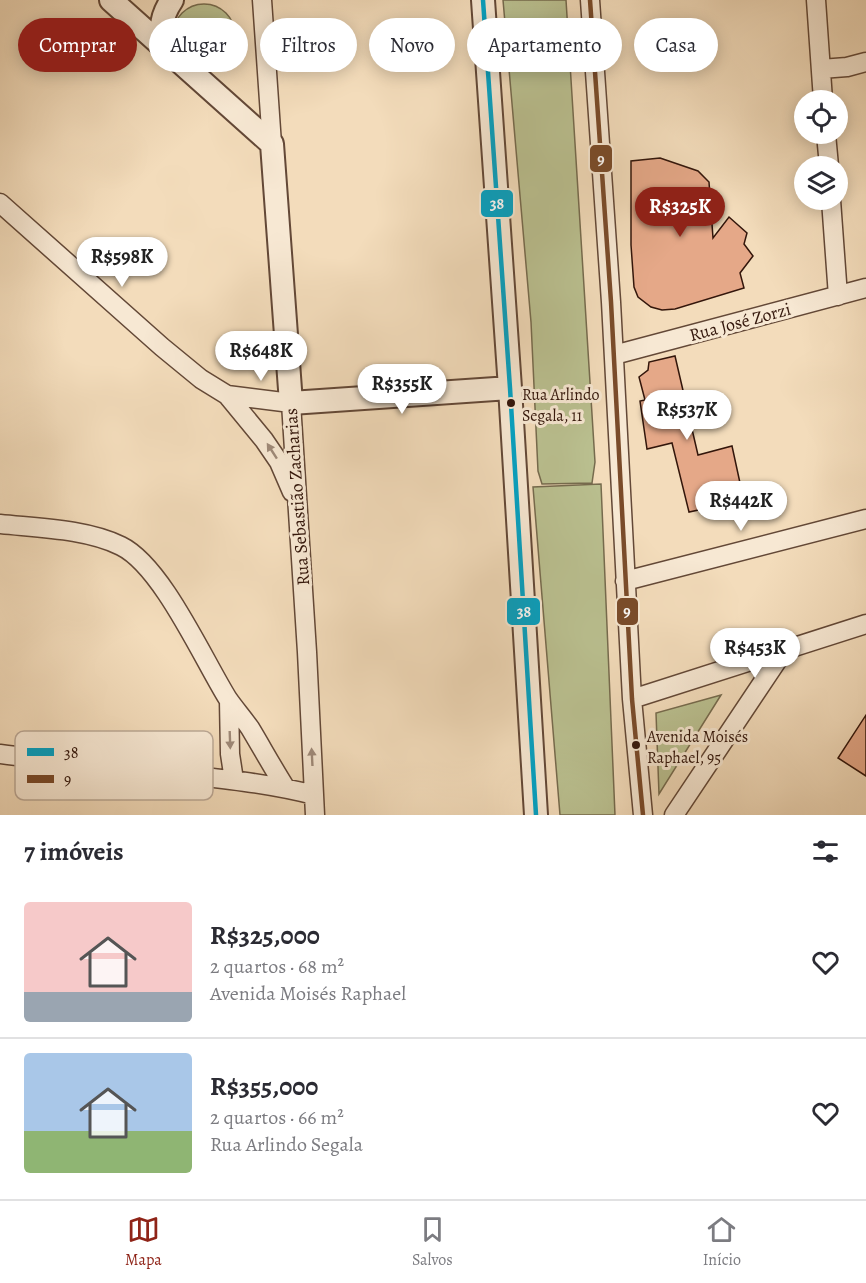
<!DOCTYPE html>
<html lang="pt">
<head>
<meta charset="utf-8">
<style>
	:root { --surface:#fff; --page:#f7f7f7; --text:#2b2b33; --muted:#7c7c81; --line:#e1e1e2; --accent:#8f2418 }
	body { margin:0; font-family:Alegreya,serif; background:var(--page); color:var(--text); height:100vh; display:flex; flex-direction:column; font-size:22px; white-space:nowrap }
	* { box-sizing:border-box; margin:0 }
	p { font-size:20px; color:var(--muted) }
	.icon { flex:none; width:33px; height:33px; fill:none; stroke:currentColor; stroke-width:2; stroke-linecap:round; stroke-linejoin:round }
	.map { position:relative; height:815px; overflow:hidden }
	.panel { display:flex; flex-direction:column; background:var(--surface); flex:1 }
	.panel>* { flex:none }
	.hud { position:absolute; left:18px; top:18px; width:831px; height:54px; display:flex; gap:12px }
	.fabs { position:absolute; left:794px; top:90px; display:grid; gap:12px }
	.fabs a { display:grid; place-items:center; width:54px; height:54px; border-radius:50%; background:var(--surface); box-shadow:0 3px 15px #0003; font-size:30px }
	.price { position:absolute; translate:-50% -51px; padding:0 14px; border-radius:21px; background:#fff; color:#222; font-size:20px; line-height:39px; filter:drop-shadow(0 2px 3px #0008) }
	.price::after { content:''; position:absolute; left:50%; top:36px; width:18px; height:14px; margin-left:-9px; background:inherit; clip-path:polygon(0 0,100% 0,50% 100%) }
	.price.selected { background:var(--accent); color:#fff }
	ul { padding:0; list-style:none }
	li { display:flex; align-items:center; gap:18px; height:150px; padding:0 24px }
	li+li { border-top:2px solid var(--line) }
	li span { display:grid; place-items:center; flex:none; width:168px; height:120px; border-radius:6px; color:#555 }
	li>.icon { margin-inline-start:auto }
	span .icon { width:72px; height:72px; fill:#fffc; stroke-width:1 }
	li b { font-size:26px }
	h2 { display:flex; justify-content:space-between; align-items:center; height:72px; padding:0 24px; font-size:26px }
	.chip { padding:0 21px; border-radius:27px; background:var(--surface); box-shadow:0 3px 15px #0003; font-size:21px; line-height:54px }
	.chip.selected { background:var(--accent); color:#fff }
	.tabs { display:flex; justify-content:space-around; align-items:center; height:84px; border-top:2px solid var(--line); background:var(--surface); font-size:16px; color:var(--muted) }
	.tabs a { display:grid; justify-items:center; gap:3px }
	.tabs .selected { color:var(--accent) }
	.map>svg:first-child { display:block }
	.green { fill:#bac090; stroke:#766b4e; stroke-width:1.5 }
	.building { fill:#e5a888; stroke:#33160b; stroke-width:1.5 }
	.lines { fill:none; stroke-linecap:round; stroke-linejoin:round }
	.minor-casing { stroke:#634837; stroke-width:21 }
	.tertiary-casing { stroke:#634837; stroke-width:26 }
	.minor { stroke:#f7e8d3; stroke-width:18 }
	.tertiary { stroke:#f7e8d3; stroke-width:22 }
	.bus-1-casing { stroke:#f7e8d3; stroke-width:9 }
	.bus-2-casing { stroke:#f7e8d3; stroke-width:9 }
	.bus-1 { stroke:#03a2c4; stroke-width:4.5 }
	.bus-2 { stroke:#7a4b2a; stroke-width:4.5 }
	.oneway { fill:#9f8a79 }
	.bus-dot { fill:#33160b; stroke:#f7e8d3; stroke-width:2 }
	.labels { text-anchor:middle; stroke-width:6; stroke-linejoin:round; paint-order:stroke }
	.bus-label { font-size:16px; fill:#33160b; stroke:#f7e8d3; text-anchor:start }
	.street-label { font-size:18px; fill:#33160b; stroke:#f7e8d3 }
	.key { fill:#f7e8d3; stroke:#bca997; stroke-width:1.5 }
	.key-label { font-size:16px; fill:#33160b }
	.line-badge { stroke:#f7e8d3; stroke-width:2 }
	.badge-label { font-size:16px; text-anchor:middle; font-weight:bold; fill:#fff }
</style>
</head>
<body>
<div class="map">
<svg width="866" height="815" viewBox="0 0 866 815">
	<rect width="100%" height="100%" fill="#f3dcbb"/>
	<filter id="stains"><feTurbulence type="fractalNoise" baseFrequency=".00333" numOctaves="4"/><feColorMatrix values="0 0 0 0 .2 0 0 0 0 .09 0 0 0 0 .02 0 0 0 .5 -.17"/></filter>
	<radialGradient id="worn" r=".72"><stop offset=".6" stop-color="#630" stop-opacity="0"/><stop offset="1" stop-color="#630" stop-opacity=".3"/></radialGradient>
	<path class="green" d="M 503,0 L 566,0 L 595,462 L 592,483 L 542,484 L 538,471 L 531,322 Z
		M173 35a31 31 0 1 1 62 0a31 31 0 1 1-62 0Z
		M 601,484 L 615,815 L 560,815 L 533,487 Z
		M 721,695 L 659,794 L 656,713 Z"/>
	<path class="building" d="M 660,158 L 698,171 L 709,182 L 713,238 L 729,217 L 747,233 L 744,244 L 753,256 L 740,273 L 744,288 L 675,309 L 662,310 L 651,307 L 638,297 L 634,287 L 631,245 L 631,161 Z
		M 675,356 L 698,455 L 732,446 L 745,506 L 718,511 L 717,506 L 689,512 L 672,443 L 647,449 L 640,401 L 645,400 L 639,377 L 648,370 L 649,362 Z
		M 866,715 L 866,776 L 838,758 Z"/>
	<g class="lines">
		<g class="minor-casing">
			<path id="minor" d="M 262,0 L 272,144
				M 590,0 L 611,302 L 632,699 L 643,815
				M 816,0 L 823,100
				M 821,69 L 847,67 L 866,62
				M 826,134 L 829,166
				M 831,200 L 838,296
				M 0,203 L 162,347 L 201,379 L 227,395 L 264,440 L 279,462 L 292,492
				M 614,355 L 866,288
				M 227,395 L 291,403 L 307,652 L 315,815
				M 0,524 C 38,528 87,529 121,546 C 162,566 203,659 228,699 C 235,709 243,718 250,728 C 262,748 273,768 285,787
				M 625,581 L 866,519
				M 632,699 L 866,624
				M 229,700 L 230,754 L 234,780
				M 0,754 C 49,760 97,767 146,771 C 203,777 259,781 314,795
				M 674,815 L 783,652"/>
		</g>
		<g class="tertiary-casing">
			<path id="tertiary" d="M 111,0 L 272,144 L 291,403 L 510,388
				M 483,0 L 510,388 L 536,815
				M 168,53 C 160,32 159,19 172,0"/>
		</g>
		<use href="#minor" class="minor"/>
		<use href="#tertiary" class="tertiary"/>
		<g class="bus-1-casing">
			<path id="bus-1" d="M 483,0 L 510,388 L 536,815"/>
		</g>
		<g class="bus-2-casing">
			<path id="bus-2" d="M 590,0 L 611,302 L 632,699 L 643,815"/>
		</g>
		<use href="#bus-1" class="bus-1"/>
		<use href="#bus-2" class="bus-2"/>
	</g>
	<defs><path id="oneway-solid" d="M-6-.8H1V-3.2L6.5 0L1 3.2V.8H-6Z" transform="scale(1.5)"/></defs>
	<g class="oneway">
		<use href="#oneway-solid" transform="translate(272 451) rotate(-123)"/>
		<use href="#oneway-solid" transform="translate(230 740) rotate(88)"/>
		<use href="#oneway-solid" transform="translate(312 757) rotate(-93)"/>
	</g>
	<g class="bus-dot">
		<circle cx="511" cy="403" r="5"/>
		<circle cx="636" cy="745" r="5"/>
	</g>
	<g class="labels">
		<g class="bus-label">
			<text x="522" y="400">Rua Arlindo<tspan x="522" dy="21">Segala, 11</tspan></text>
			<text x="647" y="742">Avenida Moisés<tspan x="647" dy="21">Raphael, 95</tspan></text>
		</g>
		<g class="street-label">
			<text transform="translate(740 322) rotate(-15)" y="6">Rua José Zorzi</text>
			<text transform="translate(297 497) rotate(-94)" y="6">Rua Sebastião Zacharias</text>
		</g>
	</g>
	<rect x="15" y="731" width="198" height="69" rx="9" class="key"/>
	<rect x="27" y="748" width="27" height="8" fill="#03a2c4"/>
	<rect x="27" y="775" width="27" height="8" fill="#7a4b2a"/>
	<g class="key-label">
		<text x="64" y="758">38</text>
		<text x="64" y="785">9</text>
	</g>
	<g class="line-badge">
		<rect x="589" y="144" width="24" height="29" rx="6" fill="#7a4b2a"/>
		<rect x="480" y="189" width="34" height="29" rx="6" fill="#03a2c4"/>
		<rect x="506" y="597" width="35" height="29" rx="6" fill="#03a2c4"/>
		<rect x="616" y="597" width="23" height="29" rx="6" fill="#7a4b2a"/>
	</g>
	<g class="badge-label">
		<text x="601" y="165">9</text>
		<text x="497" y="209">38</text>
		<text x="524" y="617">38</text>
		<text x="627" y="617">9</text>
	</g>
	<rect width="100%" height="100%" filter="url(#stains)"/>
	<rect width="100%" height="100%" fill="url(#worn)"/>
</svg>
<div class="fabs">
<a><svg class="icon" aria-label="locate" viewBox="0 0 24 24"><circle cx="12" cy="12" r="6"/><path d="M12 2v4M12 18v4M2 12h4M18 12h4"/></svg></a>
<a><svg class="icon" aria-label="layers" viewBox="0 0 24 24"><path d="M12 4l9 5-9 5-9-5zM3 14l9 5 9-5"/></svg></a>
</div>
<b class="price selected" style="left:680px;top:238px">R$325K</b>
<b class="price" style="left:122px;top:288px">R$598K</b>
<b class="price" style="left:261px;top:382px">R$648K</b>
<b class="price" style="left:402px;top:415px">R$355K</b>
<b class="price" style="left:687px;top:441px">R$537K</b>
<b class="price" style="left:741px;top:532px">R$442K</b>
<b class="price" style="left:755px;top:679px">R$453K</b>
<div class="hud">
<a class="chip selected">Comprar</a>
<a class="chip">Alugar</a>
<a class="chip">Filtros</a>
<a class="chip">Novo</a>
<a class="chip">Apartamento</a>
<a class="chip">Casa</a>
</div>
</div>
<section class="panel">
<h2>7 imóveis<svg class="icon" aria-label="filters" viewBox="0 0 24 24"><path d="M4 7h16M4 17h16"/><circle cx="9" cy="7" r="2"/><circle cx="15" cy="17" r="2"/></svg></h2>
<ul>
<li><span style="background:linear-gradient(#f6c9c9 75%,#9aa5b1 0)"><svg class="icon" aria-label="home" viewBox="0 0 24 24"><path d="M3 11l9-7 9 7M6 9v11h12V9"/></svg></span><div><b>R$325,000</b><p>2 quartos · 68 m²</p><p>Avenida Moisés Raphael</p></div><svg class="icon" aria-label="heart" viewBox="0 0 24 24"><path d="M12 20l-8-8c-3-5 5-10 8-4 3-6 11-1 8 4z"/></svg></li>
<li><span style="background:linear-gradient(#a9c7e8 65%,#8fb573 0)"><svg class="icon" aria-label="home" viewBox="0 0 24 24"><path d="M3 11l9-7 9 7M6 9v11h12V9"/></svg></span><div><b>R$355,000</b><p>2 quartos · 66 m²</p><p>Rua Arlindo Segala</p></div><svg class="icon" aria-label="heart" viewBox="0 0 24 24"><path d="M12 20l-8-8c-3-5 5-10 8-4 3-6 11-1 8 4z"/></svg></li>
</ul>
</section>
<nav class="tabs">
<a class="selected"><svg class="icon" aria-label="map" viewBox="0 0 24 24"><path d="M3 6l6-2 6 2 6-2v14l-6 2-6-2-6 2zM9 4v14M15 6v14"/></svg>Mapa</a>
<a><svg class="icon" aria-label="saved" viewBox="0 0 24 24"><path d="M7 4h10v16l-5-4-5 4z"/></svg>Salvos</a>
<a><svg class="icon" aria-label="home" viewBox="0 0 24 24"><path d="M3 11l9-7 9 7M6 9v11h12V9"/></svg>Início</a>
</nav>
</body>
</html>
